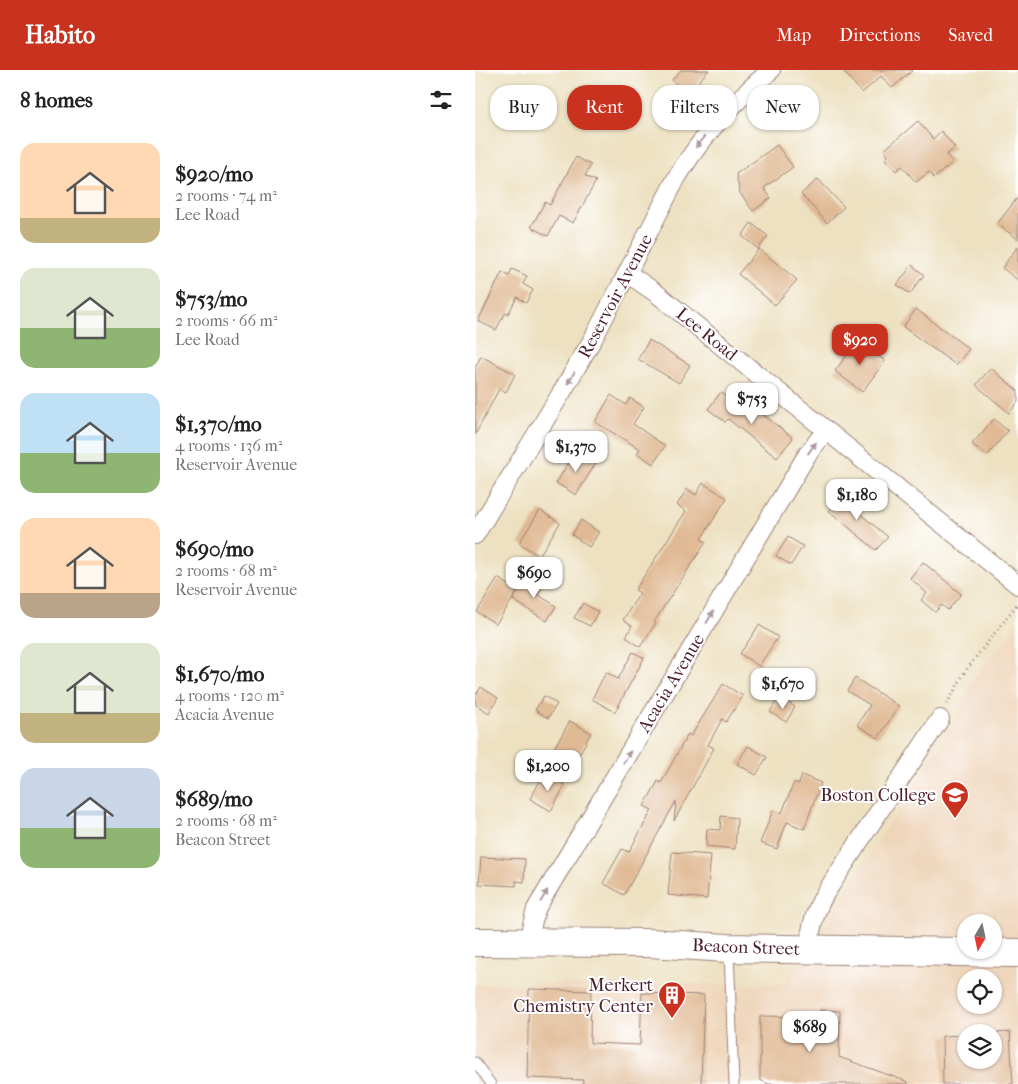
<!DOCTYPE html>
<html lang="en">
<head>
<meta charset="utf-8">
<style>
	:root { --surface:#fff; --page:#f6f6f6; --text:#222; --muted:#767676; --accent:#c8321e }
	body { margin:0; font-family:"IM FELL French Canon",serif; background:var(--page); color:var(--text); height:100vh; display:flex; flex-direction:column; font-size:19px; white-space:nowrap }
	* { box-sizing:border-box; margin:0 }
	p { font-size:16px; color:var(--muted) }
	.icon { flex:none; width:28px; height:28px; fill:none; stroke:currentColor; stroke-width:2; stroke-linecap:round; stroke-linejoin:round }
	.map { position:relative; flex:1; overflow:hidden }
	.side { display:flex; flex-direction:column; background:var(--surface); width:475px }
	.side>* { flex:none }
	.top-card { position:absolute; left:15px; top:15px; width:452px; height:45px; display:flex; gap:10px }
	.needle { width:32px; rotate:189deg }
	.buttons { position:absolute; left:482px; top:844px; display:grid; gap:10px }
	.buttons a { display:grid; place-items:center; width:45px; height:45px; border-radius:50%; background:var(--surface); box-shadow:0 1px 4px #0004; font-size:25px }
	.price { position:absolute; translate:-50% -42px; padding:0 11px; border-radius:10px; background:#fff; color:#222; font-size:16px; line-height:32px; filter:drop-shadow(0 1px 2px #0008) }
	.price::after { content:''; position:absolute; left:50%; top:30px; width:15px; height:11px; margin-left:-8px; background:inherit; clip-path:polygon(0 0,100% 0,50% 100%) }
	.price.selected { background:var(--accent); color:#fff }
	ul { padding:0; list-style:none }
	li { display:flex; align-items:center; gap:15px; height:125px; padding:0 20px }
	li span { display:grid; place-items:center; flex:none; width:140px; height:100px; border-radius:15px; color:#555 }
	li>.icon { margin-inline-start:auto }
	span .icon { width:60px; height:60px; fill:#fffc; stroke-width:1 }
	li b { font-size:21px }
	h2 { display:flex; justify-content:space-between; align-items:center; height:60px; padding:0 20px; font-size:21px }
	.chip { padding:0 18px; border-radius:20px; background:var(--surface); box-shadow:0 1px 4px #0004; font-size:18px; line-height:45px }
	.chip.selected { background:var(--accent); color:#fff }
	header { display:flex; align-items:center; gap:30px; box-sizing:border-box; height:70px; padding:0 25px; background:var(--accent); color:#fff }
	header strong { font-size:24px }
	nav { display:flex; gap:28px; margin-inline-start:auto; font-size:18px }
	main { display:flex; flex:1; min-height:0 }
	.map>svg:first-child { display:block }
	.built { fill:#efd6bb; fill-rule:evenodd }
	.building { fill:#e0ba94 }
	.lines { fill:none; stroke-linecap:round; stroke-linejoin:round }
	.service-casing { stroke:#9c8076; stroke-width:11 }
	.minor-casing { stroke:#9c8076; stroke-width:20 }
	.primary-casing { stroke:#9c8076; stroke-width:30 }
	.path { stroke:#9c8076; stroke-width:3; stroke-dasharray:1 4; stroke-linecap:butt }
	.service { stroke:#fff; stroke-width:9 }
	.minor { stroke:#fff; stroke-width:18 }
	.primary { stroke:#fff; stroke-width:28 }
	.oneway { fill:#ae9aa0 }
	.labels { text-anchor:middle; stroke-width:4; stroke-linejoin:round; paint-order:stroke }
	.street-label { font-size:18px; fill:#4a1f2b; stroke:#fff }
	.poi-label { font-size:18px; fill:#4a1f2b; stroke:#fff; text-anchor:end }
</style>
</head>
<body>
<header>
<strong>Habito</strong>
<nav><a>Map</a><a>Directions</a><a>Saved</a></nav>
</header>
<main>
<section class="side">
<h2>8 homes<svg class="icon" aria-label="filters" viewBox="0 0 24 24"><path d="M4 7h16M4 17h16"/><circle cx="9" cy="7" r="2"/><circle cx="15" cy="17" r="2"/></svg></h2>
<ul>
<li><span style="background:linear-gradient(#ffd9b3 75%,#c2b280 0)"><svg class="icon" aria-label="home" viewBox="0 0 24 24"><path d="M3 11l9-7 9 7M6 9v11h12V9"/></svg></span><div><b>$920/mo</b><p>2 rooms · 74 m²</p><p>Lee Road</p></div></li>
<li><span style="background:linear-gradient(#dfe7d0 60%,#8fb573 0)"><svg class="icon" aria-label="home" viewBox="0 0 24 24"><path d="M3 11l9-7 9 7M6 9v11h12V9"/></svg></span><div><b>$753/mo</b><p>2 rooms · 66 m²</p><p>Lee Road</p></div></li>
<li><span style="background:linear-gradient(#bfe0f5 60%,#8fb573 0)"><svg class="icon" aria-label="home" viewBox="0 0 24 24"><path d="M3 11l9-7 9 7M6 9v11h12V9"/></svg></span><div><b>$1,370/mo</b><p>4 rooms · 136 m²</p><p>Reservoir Avenue</p></div></li>
<li><span style="background:linear-gradient(#ffd9b3 75%,#b9a48a 0)"><svg class="icon" aria-label="home" viewBox="0 0 24 24"><path d="M3 11l9-7 9 7M6 9v11h12V9"/></svg></span><div><b>$690/mo</b><p>2 rooms · 68 m²</p><p>Reservoir Avenue</p></div></li>
<li><span style="background:linear-gradient(#dfe7d0 70%,#c2b280 0)"><svg class="icon" aria-label="home" viewBox="0 0 24 24"><path d="M3 11l9-7 9 7M6 9v11h12V9"/></svg></span><div><b>$1,670/mo</b><p>4 rooms · 120 m²</p><p>Acacia Avenue</p></div></li>
<li><span style="background:linear-gradient(#c9d6e8 60%,#8fb573 0)"><svg class="icon" aria-label="home" viewBox="0 0 24 24"><path d="M3 11l9-7 9 7M6 9v11h12V9"/></svg></span><div><b>$689/mo</b><p>2 rooms · 68 m²</p><p>Beacon Street</p></div></li>
</ul>
</section>
<div class="map">
<svg width="543" height="1014" viewBox="0 0 543 1014">
	<rect width="100%" height="100%" fill="#fff"/>
	<filter id="ink" filterUnits="userSpaceOnUse"><feTurbulence type="fractalNoise" baseFrequency=".02" numOctaves="2"/><feDisplacementMap in="SourceGraphic" scale="10" xChannelSelector="R" yChannelSelector="G"/><feConvolveMatrix kernelMatrix="1 2 1 2 8 2 1 2 1" color-interpolation-filters="sRGB"/></filter>
	<filter id="wash" filterUnits="userSpaceOnUse"><feTurbulence type="fractalNoise" baseFrequency=".0096" numOctaves="4" result="noise"/><feDisplacementMap in="SourceGraphic" scale="20" xChannelSelector="R" yChannelSelector="G"/><feGaussianBlur stdDeviation="1.12" result="paint"/><feColorMatrix in="noise" values="0 0 0 0 0 0 0 0 0 0 0 0 0 0 0 0 0 1.4 0 .05"/><feComposite in="paint" operator="in"/></filter>
	<g filter="url(#wash)">
		<rect width="100%" height="100%" fill="#ede1c1"/>
		<path class="built" d="M 543,552 L 543,1014 L 0,1014 L 0,914 L 309,914 L 475,661 L 495,613 ZM 491,852 L 519,852 L 519,880 L 491,880 ZM 491,908 L 519,908 L 519,935 L 491,935 ZM 491,962 L 519,962 L 519,990 L 491,990 Z"/>
		<g id="blocks">
			<path class="building" d="M 206,0 L 234,0 L 212,24 L 197,10 Z
				M 367,0 L 438,0 L 417,18 L 406,6 L 387,23 Z
				M 443,51 L 458,69 L 466,61 L 480,78 L 471,85 L 478,92 L 459,108 L 454,102 L 441,112 L 427,96 L 421,101 L 410,89 L 413,86 L 409,80 Z
				M 302,75 L 318,97 L 289,118 L 296,128 L 278,141 L 265,123 L 261,104 Z
				M 101,87 L 116,95 L 110,106 L 121,111 L 98,153 L 84,146 L 73,166 L 56,157 L 70,132 L 75,135 Z
				M 343,109 L 369,137 L 352,153 L 326,124 Z
				M 543,127 L 543,169 L 522,154 Z
				M 276,153 L 293,166 L 283,179 L 267,166 Z
				M 543,176 L 543,210 L 527,198 Z
				M 284,179 L 322,210 L 300,235 L 263,204 Z
				M 437,195 L 449,205 L 435,224 L 422,215 Z
				M 37,199 L 52,206 L 48,214 L 58,220 L 51,233 L 42,227 L 33,244 L 30,243 L 21,260 L 3,251 L 27,202 L 34,206 Z
				M 441,239 L 494,279 L 481,295 L 428,257 Z
				M 174,270 L 215,295 L 204,313 L 163,289 Z
				M 382,271 L 410,291 L 387,322 L 360,301 Z
				M 6,286 L 40,304 L 31,322 L 24,319 L 0,365 L 0,298 Z
				M 516,298 L 543,321 L 543,332 L 534,343 L 501,315 Z
				M 246,322 L 272,343 L 277,336 L 318,368 L 302,388 L 253,349 L 250,352 L 233,339 Z
				M 136,325 L 151,335 L 155,328 L 169,337 L 158,354 L 190,376 L 178,394 L 162,383 L 165,379 L 120,352 Z
				M 519,349 L 533,361 L 512,386 L 497,374 Z
				M 102,380 L 121,393 L 101,425 L 81,413 Z
				M 228,413 L 252,428 L 226,469 L 231,472 L 179,552 L 181,553 L 165,577 L 151,567 L 157,556 L 148,550 L 165,523 L 160,520 L 211,441 L 202,435 L 212,419 L 221,425 Z
				M 370,421 L 382,431 L 377,437 L 413,467 L 401,480 L 354,441 Z
				M 65,440 L 85,453 L 64,486 L 44,473 Z
				M 106,450 L 124,462 L 114,477 L 97,465 Z
				M 313,467 L 328,476 L 316,495 L 301,486 Z
				M 448,492 L 486,524 L 473,540 L 467,535 L 460,542 L 446,530 L 452,523 L 435,508 Z
				M 52,505 L 68,515 L 62,524 L 81,536 L 72,551 L 38,530 Z
				M 23,508 L 43,521 L 21,554 L 2,542 Z
				M 108,533 L 123,542 L 115,556 L 99,548 Z
				M 284,555 L 303,567 L 284,596 L 265,584 Z
				M 158,582 L 169,588 L 140,642 L 117,629 L 131,602 L 143,609 Z
				M 380,608 L 424,636 L 403,668 L 382,655 L 395,635 L 372,621 Z
				M 248,614 L 268,626 L 251,652 L 247,649 L 233,675 L 239,678 L 199,751 L 201,731 L 149,825 L 128,813 L 147,779 L 154,782 L 177,740 L 169,736 L 183,711 L 186,713 L 213,664 L 216,666 Z
				M 6,617 L 23,628 L 14,643 L 0,634 L 0,626 Z
				M 69,626 L 82,634 L 73,648 L 60,640 Z
				M 304,627 L 320,637 L 311,652 L 295,642 Z
				M 95,651 L 116,663 L 101,690 L 79,678 Z
				M 273,676 L 292,687 L 281,705 L 262,694 Z
				M 69,704 L 90,715 L 76,741 L 55,729 Z
				M 327,705 L 346,713 L 329,759 L 312,752 L 302,779 L 285,773 L 298,740 L 307,743 L 319,712 L 324,714 Z
				M 246,746 L 262,748 L 260,779 L 231,776 L 232,759 L 245,760 Z
				M 197,782 L 236,785 L 232,829 L 193,825 Z
				M 6,787 L 50,789 L 49,812 L 41,811 L 41,816 L 4,814 Z
				M 54,919 L 116,921 L 115,973 L 165,975 L 167,923 L 229,925 L 226,1014 L 108,1014 L 108,1010 L 52,1008 Z
				M 345,940 L 365,941 L 364,987 L 433,1012 L 433,1014 L 294,1014 L 285,1010 L 285,946 L 345,947 Z
				M 535,962 L 538,1014 L 468,1014 L 467,966 L 491,965 L 491,990 L 519,990 L 519,963 Z"/>
		</g>
	</g>
	<g filter="url(#ink)">
		<use href="#blocks" fill-opacity="0" stroke="#9c8076" stroke-width="1"/>
		<g class="lines">
			<g class="service-casing">
				<path id="service" d="M 254,881 L 259,1014
					M 0,992 L 16,1014"/>
			</g>
			<g class="minor-casing">
				<path id="minor" d="M 152,203 L 181,223 L 543,515
					M 0,465 L 87,322 L 119,267 L 202,107 C 229,63 257,34 296,0
					M 55,872 L 55,863 L 61,839 L 332,385 L 351,360
					M 334,879 C 335,858 340,840 351,822 L 465,649"/>
			</g>
			<g class="primary-casing">
				<path id="primary" d="M 0,872 L 175,873 L 252,878 L 543,883"/>
			</g>
			<path class="path" d="M 472,634 L 491,600 L 543,533"/>
			<use href="#service" class="service"/>
			<use href="#minor" class="minor"/>
			<use href="#primary" class="primary"/>
		</g>
		<defs><path id="oneway-solid" d="M-6-.8H1V-3.2L6.5 0L1 3.2V.8H-6Z" transform="scale(1.25)"/></defs>
		<g class="oneway">
			<use href="#oneway-solid" transform="translate(225 72) rotate(128)"/>
			<use href="#oneway-solid" transform="translate(96 308) rotate(120)"/>
			<use href="#oneway-solid" transform="translate(337 378) rotate(-54)"/>
			<use href="#oneway-solid" transform="translate(235 547) rotate(-59)"/>
			<use href="#oneway-solid" transform="translate(152 687) rotate(-59)"/>
			<use href="#oneway-solid" transform="translate(69 826) rotate(-59)"/>
		</g>
	</g>
	<defs>
		<g id="university-pin" transform="scale(1.4375)"><path d="M0 17L-7.5 6A9.5 9.5 0 1 1 7.5 6Z" fill="#c8321e" stroke="#fff"/><path d="M0-5L7-2L0 1L-7-2ZM-4 1L0 2.5L4 1V4Q0 6-4 4Z" fill="#fff"/></g>
		<g id="building-pin" transform="scale(1.4375)"><path d="M0 17L-7.5 6A9.5 9.5 0 1 1 7.5 6Z" fill="#c8321e" stroke="#fff"/><path d="M-4-6H4V6H1V3H-1V6H-4ZM-2.5-4.3h1.7v1.8h-1.7ZM.8-4.3h1.7v1.8H.8ZM-2.5-1h1.7V.8h-1.7ZM.8-1h1.7V.8H.8Z" fill="#fff"/></g>
	</defs>
	<g fill-rule="evenodd">
		<use href="#university-pin" x="480" y="725"/>
		<use href="#building-pin" x="197" y="925"/>
	</g>
	<g class="labels">
		<g class="street-label">
			<text transform="translate(140 226) rotate(-62)" y="6">Reservoir Avenue</text>
			<text transform="translate(232 264) rotate(39)" y="6">Lee Road</text>
			<text transform="translate(196 613) rotate(-59)" y="6">Acacia Avenue</text>
			<text transform="translate(271 877) rotate(2)" y="6">Beacon Street</text>
		</g>
		<g class="poi-label">
			<text x="461" y="731">Boston College</text>
			<text x="178" y="921">Merkert<tspan x="178" dy="21">Chemistry Center</tspan></text>
		</g>
	</g>
</svg>
<div class="buttons">
<a><svg class="needle" viewBox="-14 -14 28 28"><path d="M0-13l5 13h-10z" fill="#e53935"/><path d="M0 13l5-13h-10z" fill="#767676"/></svg></a>
<a><svg class="icon" aria-label="locate" viewBox="0 0 24 24"><circle cx="12" cy="12" r="6"/><path d="M12 2v4M12 18v4M2 12h4M18 12h4"/></svg></a>
<a><svg class="icon" aria-label="layers" viewBox="0 0 24 24"><path d="M12 4l9 5-9 5-9-5zM3 14l9 5 9-5"/></svg></a>
</div>
<b class="price selected" style="left:385px;top:296px">$920</b>
<b class="price" style="left:277px;top:355px">$753</b>
<b class="price" style="left:101px;top:403px">$1,370</b>
<b class="price" style="left:382px;top:451px">$1,180</b>
<b class="price" style="left:59px;top:529px">$690</b>
<b class="price" style="left:308px;top:640px">$1,670</b>
<b class="price" style="left:73px;top:722px">$1,200</b>
<b class="price" style="left:335px;top:983px">$689</b>
<div class="top-card">
<a class="chip">Buy</a>
<a class="chip selected">Rent</a>
<a class="chip">Filters</a>
<a class="chip">New</a>
</div>
</div>
</main>
</body>
</html>
